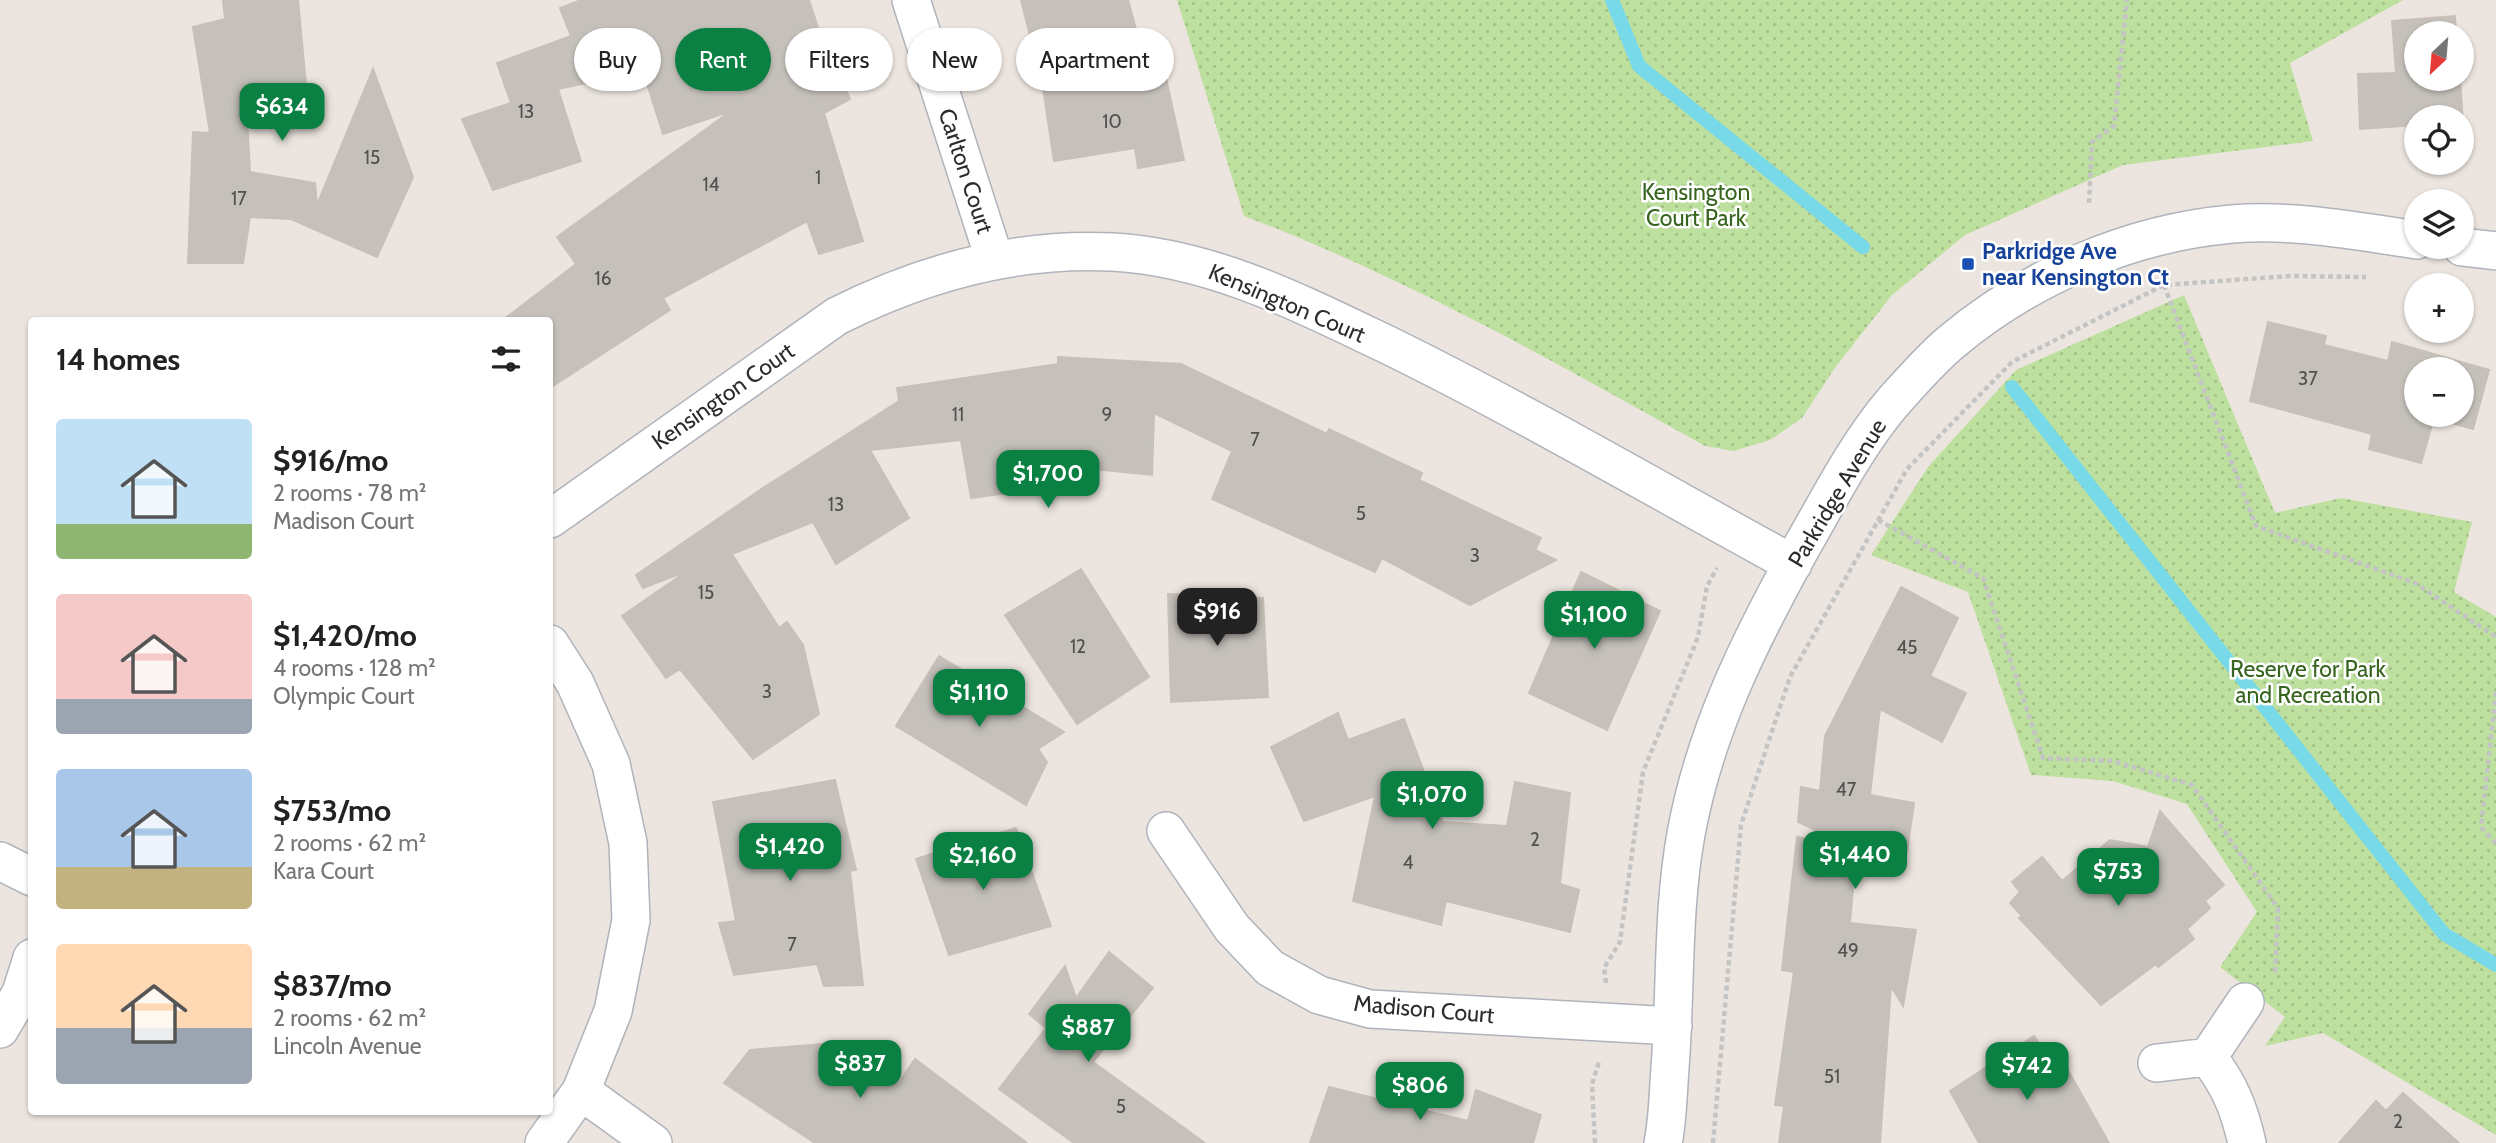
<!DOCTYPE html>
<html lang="en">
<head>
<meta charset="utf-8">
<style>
	:root { --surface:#fff; --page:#f2f2f2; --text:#222; --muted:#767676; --accent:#0b8043 }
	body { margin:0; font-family:Cabin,sans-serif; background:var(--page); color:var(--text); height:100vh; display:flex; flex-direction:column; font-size:26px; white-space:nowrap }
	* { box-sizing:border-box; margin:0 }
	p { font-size:23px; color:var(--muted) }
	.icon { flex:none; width:38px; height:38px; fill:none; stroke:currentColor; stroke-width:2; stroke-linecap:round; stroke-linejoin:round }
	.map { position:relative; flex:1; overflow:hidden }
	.details { position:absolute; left:28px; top:317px; width:525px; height:798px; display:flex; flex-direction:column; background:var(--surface); border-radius:7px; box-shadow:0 2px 5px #0004 }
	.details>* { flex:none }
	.hud { position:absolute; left:574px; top:28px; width:665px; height:63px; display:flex; gap:14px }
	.needle { width:46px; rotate:206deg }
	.buttons { position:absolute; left:2404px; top:21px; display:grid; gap:14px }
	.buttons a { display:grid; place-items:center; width:70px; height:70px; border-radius:50%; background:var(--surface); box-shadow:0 2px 5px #0004; font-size:35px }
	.price { position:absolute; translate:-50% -60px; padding:0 16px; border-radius:14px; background:var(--accent); color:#fff; font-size:23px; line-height:46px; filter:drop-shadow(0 2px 4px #0008) }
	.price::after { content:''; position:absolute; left:50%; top:42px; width:21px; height:16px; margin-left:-10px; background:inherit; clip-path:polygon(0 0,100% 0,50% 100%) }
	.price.active { background:#222; color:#fff }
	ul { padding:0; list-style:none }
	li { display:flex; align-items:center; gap:21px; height:175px; padding:0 28px }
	li span { display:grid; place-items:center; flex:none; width:196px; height:140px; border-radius:7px; color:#555 }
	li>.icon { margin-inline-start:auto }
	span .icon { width:84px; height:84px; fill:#fffc; stroke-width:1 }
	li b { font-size:30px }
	h2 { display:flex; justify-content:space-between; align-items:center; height:84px; padding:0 28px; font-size:30px }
	.tag { padding:0 24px; border-radius:32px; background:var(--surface); box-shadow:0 2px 5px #0004; font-size:24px; line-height:63px }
	.tag.active { background:var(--accent); color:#fff }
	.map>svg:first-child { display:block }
	.park { fill:url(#park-dots) }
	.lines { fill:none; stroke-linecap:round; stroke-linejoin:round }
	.stream { stroke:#78d9e8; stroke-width:14 }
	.building { fill:#c5c0ba; stroke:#c8c0b8; stroke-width:2; fill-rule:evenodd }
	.street-casing { stroke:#afb3bb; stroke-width:40 }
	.path { stroke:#c4c4c4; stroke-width:4.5; stroke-dasharray:5 3.5; stroke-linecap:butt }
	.street { stroke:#fff; stroke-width:37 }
	.transit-dot { fill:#1a4fb4; stroke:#fff; stroke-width:2.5 }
	.labels { text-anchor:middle; stroke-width:5; stroke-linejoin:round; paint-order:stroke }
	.number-label { font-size:19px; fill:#525150 }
	.street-label { font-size:23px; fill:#2c2c2c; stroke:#fff }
	.park-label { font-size:23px; fill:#37651f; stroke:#fff }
	.transit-label { font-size:23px; font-weight:bold; fill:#164399; stroke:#fff; text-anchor:start }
</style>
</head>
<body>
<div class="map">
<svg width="2496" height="1143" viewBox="0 0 2496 1143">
	<defs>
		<pattern id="park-dots" width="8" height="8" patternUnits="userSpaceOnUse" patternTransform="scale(1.75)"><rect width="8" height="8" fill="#bde09f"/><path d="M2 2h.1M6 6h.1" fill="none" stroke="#a3c089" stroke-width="1.8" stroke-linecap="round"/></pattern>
	</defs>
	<rect width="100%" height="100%" fill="#ece5df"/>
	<path class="park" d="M 1177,0 L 2403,0 L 2290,63 L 2313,141 L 2123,165 L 1965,235 L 1892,295 L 1834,369 L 1802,418 L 1770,440 L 1734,451 L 1705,446 C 1555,362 1405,277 1244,216 Z
		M 2184,295 L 2275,513 L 2341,498 L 2472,522 L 2454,592 L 2496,617 L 2496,1135 L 2323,1033 L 2265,1046 L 2285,1017 L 2220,967 L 2257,912 L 2187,804 L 2113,781 L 2031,775 L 1968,592 L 1871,555 L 1928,467 L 2016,370 Z"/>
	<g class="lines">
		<path class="stream" d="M 1612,0 L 1639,66 L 1863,247
			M 2012,387 L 2444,934 L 2496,965"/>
	</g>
	<path class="building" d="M 223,0 L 298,0 L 307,95 L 246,101 L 250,172 L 315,183 L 317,205 L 373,69 L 413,177 L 377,257 L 291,219 L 250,217 L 243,263 L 188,263 L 193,132 L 210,133 L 193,27 L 225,19 Z
		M 581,0 L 809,0 L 831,67 L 836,66 L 850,99 L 824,113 L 863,241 L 819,254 L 807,221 L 663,298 L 670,310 L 550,388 L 550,320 L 503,320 L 576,264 L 557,237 L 731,111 L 663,134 L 643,71 L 558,89 L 581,161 L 493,190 L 462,119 L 511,103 L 497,63 L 571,36 L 560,8 Z
		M 1021,0 L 1128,0 L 1148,72 L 1164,69 L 1184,160 L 1138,168 L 1135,148 L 1054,161 L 1038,55 L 1035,56 Z
		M 2455,16 L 2456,33 L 2417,33 L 2417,79 L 2460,79 L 2463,122 L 2462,117 L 2417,117 L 2417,125 L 2360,129 L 2358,74 L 2396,73 L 2392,21 Z
		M 2268,322 L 2326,336 L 2324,345 L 2388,361 L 2392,342 L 2489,370 L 2473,429 L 2434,418 L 2421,463 L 2369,449 L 2372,434 L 2250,401 ZM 2417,369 L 2462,369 L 2462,415 L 2417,415 Z
		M 1058,357 L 1181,364 L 1327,434 L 1329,429 L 1422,473 L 1419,480 L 1541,538 L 1535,550 L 1556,560 L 1470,605 L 1382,558 L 1375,572 L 1212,499 L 1232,451 L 1154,413 L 1152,475 L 1023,462 L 1028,490 L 971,498 L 961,440 L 870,450 L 909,518 L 836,564 L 813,522 L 732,554 L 779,628 L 787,622 L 803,645 L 819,714 L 753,759 L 680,669 L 666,678 L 622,616 L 687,571 L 643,588 L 636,575 L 760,490 L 899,401 L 897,388 L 1058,364 Z
		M 1081,569 L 1149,677 L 1077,724 L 1005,615 Z
		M 1581,572 L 1660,611 L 1607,730 L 1529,693 Z
		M 1901,587 L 1958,618 L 1930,676 L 1966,693 L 1942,742 L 1880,709 L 1870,795 L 1914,803 L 1907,852 L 1857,845 L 1850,923 L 1916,930 L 1903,1006 L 1891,986 L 1880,1143 L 1779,1143 L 1784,1106 L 1775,1105 L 1794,972 L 1782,970 L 1797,837 L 1824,842 L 1826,835 L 1798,822 L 1801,787 L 1820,791 L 1825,736 Z
		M 1168,594 L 1263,598 L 1268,697 L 1171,702 Z
		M 939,656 L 1064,732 L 1038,749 L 1047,762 L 1026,805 L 896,726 Z
		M 1338,713 L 1348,740 L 1404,719 L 1443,822 L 1507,826 L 1515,782 L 1570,793 L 1560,884 L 1579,890 L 1570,932 L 1446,901 L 1441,925 L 1353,901 L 1375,796 L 1304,821 L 1271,747 Z
		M 835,780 L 856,870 L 850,871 L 863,985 L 824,986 L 817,964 L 734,975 L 719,923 L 736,921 L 713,802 Z
		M 2160,811 L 2224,885 L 2205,901 L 2210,908 L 2187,929 L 2194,939 L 2158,967 L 2156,964 L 2101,1005 L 2019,918 L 2022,916 L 2010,903 L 2020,892 L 2012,882 L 2042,857 L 2062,881 L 2110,840 L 2148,847 Z
		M 1016,828 L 1051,926 L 949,955 L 916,859 Z
		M 1109,952 L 1153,988 L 1093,1062 L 1205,1143 L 1074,1143 L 999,1089 L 1046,1028 L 1029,1014 L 1065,966 L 1076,998 Z
		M 2034,1036 L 2056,1069 L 2065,1065 L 2109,1143 L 1979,1143 L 1950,1091 Z
		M 834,1043 L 898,1084 L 915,1059 L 1027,1143 L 815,1143 L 724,1083 L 750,1050 Z
		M 1329,1087 L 1468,1121 L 1476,1090 L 1541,1115 L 1533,1143 L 1310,1143 Z
		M 2403,1093 L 2459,1143 L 2339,1143 L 2376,1101 L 2386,1111 Z"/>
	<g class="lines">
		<g class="street-casing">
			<path id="street" d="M 911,0 L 995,261
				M 2462,247 L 2496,251
				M 550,519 L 837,316 C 923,273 1016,247 1113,252 C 1214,258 1302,304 1392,347 C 1528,414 1659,491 1793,564
				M 1166,831 L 1232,928 L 1270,968 L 1319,995 L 1370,1009 L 1673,1026
				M 0,861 L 32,877
				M 0,1029 L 21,993 L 32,958
				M 2208,1057 L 2245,1002
				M 2157,1063 L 2208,1057 C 2230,1086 2239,1108 2247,1143
				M 581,1091 L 653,1143
				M 544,1143 L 581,1091 L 613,1011 L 631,920 L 628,843 L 611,764 L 575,683 L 550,644
				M 1663,1143 C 1668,1119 1668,1093 1670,1068 C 1676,990 1672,911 1686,834 C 1705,730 1750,640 1801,548 C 1828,501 1857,444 1893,402 C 1911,382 1930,360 1950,343 C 2028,277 2130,233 2232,224 C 2294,219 2356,231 2417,240"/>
		</g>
		<path class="path" d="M 2089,203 L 2092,142 L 2114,126 L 2127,0
			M 2164,285 L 2256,526 L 2415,583 L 2496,637
			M 1878,520 L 1983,578 L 2043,758 L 2113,761 L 2192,785 L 2278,908 L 2275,974
			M 2496,692 L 2481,827 L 2496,844
			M 1606,983 L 1604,968 L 1620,942 L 1643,772 L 1698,637 L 1707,586 L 1717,568
			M 1595,1143 L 1592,1084 L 1599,1062
			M 1713,1143 L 1741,825 L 1790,677 L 1907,469 L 2012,362 L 2164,285 L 2290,276 L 2366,277"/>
		<use href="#street" class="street"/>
	</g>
	<rect class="transit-dot" x="1961" y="257" width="14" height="14" rx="3.5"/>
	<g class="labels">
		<g class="number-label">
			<text x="526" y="118">13</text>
			<text x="1112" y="128">10</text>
			<text x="372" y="164">15</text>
			<text x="818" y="184">1</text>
			<text x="711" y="191">14</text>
			<text x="239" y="205">17</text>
			<text x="603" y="285">16</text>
			<text x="2308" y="385">37</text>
			<text x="958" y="421">11</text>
			<text x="1107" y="421">9</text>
			<text x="1255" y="446">7</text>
			<text x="836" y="511">13</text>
			<text x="1361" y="520">5</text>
			<text x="1475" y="562">3</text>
			<text x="706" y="599">15</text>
			<text x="1078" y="653">12</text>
			<text x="1907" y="654">45</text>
			<text x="767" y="698">3</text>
			<text x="1846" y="796">47</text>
			<text x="1535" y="846">2</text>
			<text x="1408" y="869">4</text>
			<text x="792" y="951">7</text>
			<text x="1848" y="957">49</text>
			<text x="1832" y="1083">51</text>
			<text x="1121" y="1113">5</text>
			<text x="2398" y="1128">2</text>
		</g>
		<g class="street-label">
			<text transform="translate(966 171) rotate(72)" y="8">Carlton Court</text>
			<text transform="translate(1287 303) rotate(23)" y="8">Kensington Court</text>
			<text transform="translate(723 396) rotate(-35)" y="8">Kensington Court</text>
			<text transform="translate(1837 493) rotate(-59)" y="8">Parkridge Avenue</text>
			<text transform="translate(1424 1009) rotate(5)" y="8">Madison Court</text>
		</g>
		<g class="park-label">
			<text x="1696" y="200">Kensington<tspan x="1696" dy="26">Court Park</tspan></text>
			<text x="2308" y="677">Reserve for Park<tspan x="2308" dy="26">and Recreation</tspan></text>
		</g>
		<g class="transit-label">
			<text x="1982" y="259">Parkridge Ave<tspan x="1982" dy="26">near Kensington Ct</tspan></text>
		</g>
	</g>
</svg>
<div class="buttons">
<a><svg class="needle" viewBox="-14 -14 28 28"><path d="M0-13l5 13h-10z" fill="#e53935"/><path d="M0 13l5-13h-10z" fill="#767676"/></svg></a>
<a><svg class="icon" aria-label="locate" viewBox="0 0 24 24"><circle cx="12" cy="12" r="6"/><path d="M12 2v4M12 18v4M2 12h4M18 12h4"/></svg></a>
<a><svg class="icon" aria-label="layers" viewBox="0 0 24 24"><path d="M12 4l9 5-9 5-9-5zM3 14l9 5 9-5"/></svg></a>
<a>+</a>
<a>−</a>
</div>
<b class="price" style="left:282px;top:143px">$634</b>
<b class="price" style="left:1048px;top:510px">$1,700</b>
<b class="price active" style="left:1217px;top:648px">$916</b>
<b class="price" style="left:1594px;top:651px">$1,100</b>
<b class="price" style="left:979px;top:729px">$1,110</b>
<b class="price" style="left:1432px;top:831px">$1,070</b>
<b class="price" style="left:790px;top:883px">$1,420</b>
<b class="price" style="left:1855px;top:891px">$1,440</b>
<b class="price" style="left:983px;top:892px">$2,160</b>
<b class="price" style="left:2118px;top:908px">$753</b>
<b class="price" style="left:1088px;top:1064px">$887</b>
<b class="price" style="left:860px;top:1100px">$837</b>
<b class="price" style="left:2027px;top:1102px">$742</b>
<b class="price" style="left:1420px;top:1122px">$806</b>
<div class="hud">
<a class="tag">Buy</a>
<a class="tag active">Rent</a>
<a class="tag">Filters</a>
<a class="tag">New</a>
<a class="tag">Apartment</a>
</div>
<section class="details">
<h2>14 homes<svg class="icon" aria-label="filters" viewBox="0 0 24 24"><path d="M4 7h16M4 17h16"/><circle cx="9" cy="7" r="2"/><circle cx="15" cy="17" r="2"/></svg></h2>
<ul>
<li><span style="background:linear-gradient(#bfe0f5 75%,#8fb573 0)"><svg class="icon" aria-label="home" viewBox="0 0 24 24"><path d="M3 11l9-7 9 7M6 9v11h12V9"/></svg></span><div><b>$916/mo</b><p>2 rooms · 78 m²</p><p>Madison Court</p></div></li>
<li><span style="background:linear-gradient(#f6c9c9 75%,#9aa5b1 0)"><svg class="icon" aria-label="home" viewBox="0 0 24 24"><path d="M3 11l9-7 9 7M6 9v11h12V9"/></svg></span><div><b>$1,420/mo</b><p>4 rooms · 128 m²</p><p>Olympic Court</p></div></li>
<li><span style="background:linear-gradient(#a9c7e8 70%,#c2b280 0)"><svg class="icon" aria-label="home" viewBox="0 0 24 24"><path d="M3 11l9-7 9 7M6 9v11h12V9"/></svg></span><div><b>$753/mo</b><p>2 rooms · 62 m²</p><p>Kara Court</p></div></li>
<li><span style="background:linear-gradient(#ffd9b3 60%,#9aa5b1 0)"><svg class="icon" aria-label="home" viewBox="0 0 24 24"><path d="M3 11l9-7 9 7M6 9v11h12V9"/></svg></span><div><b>$837/mo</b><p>2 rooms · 62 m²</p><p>Lincoln Avenue</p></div></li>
</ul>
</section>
</div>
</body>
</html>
